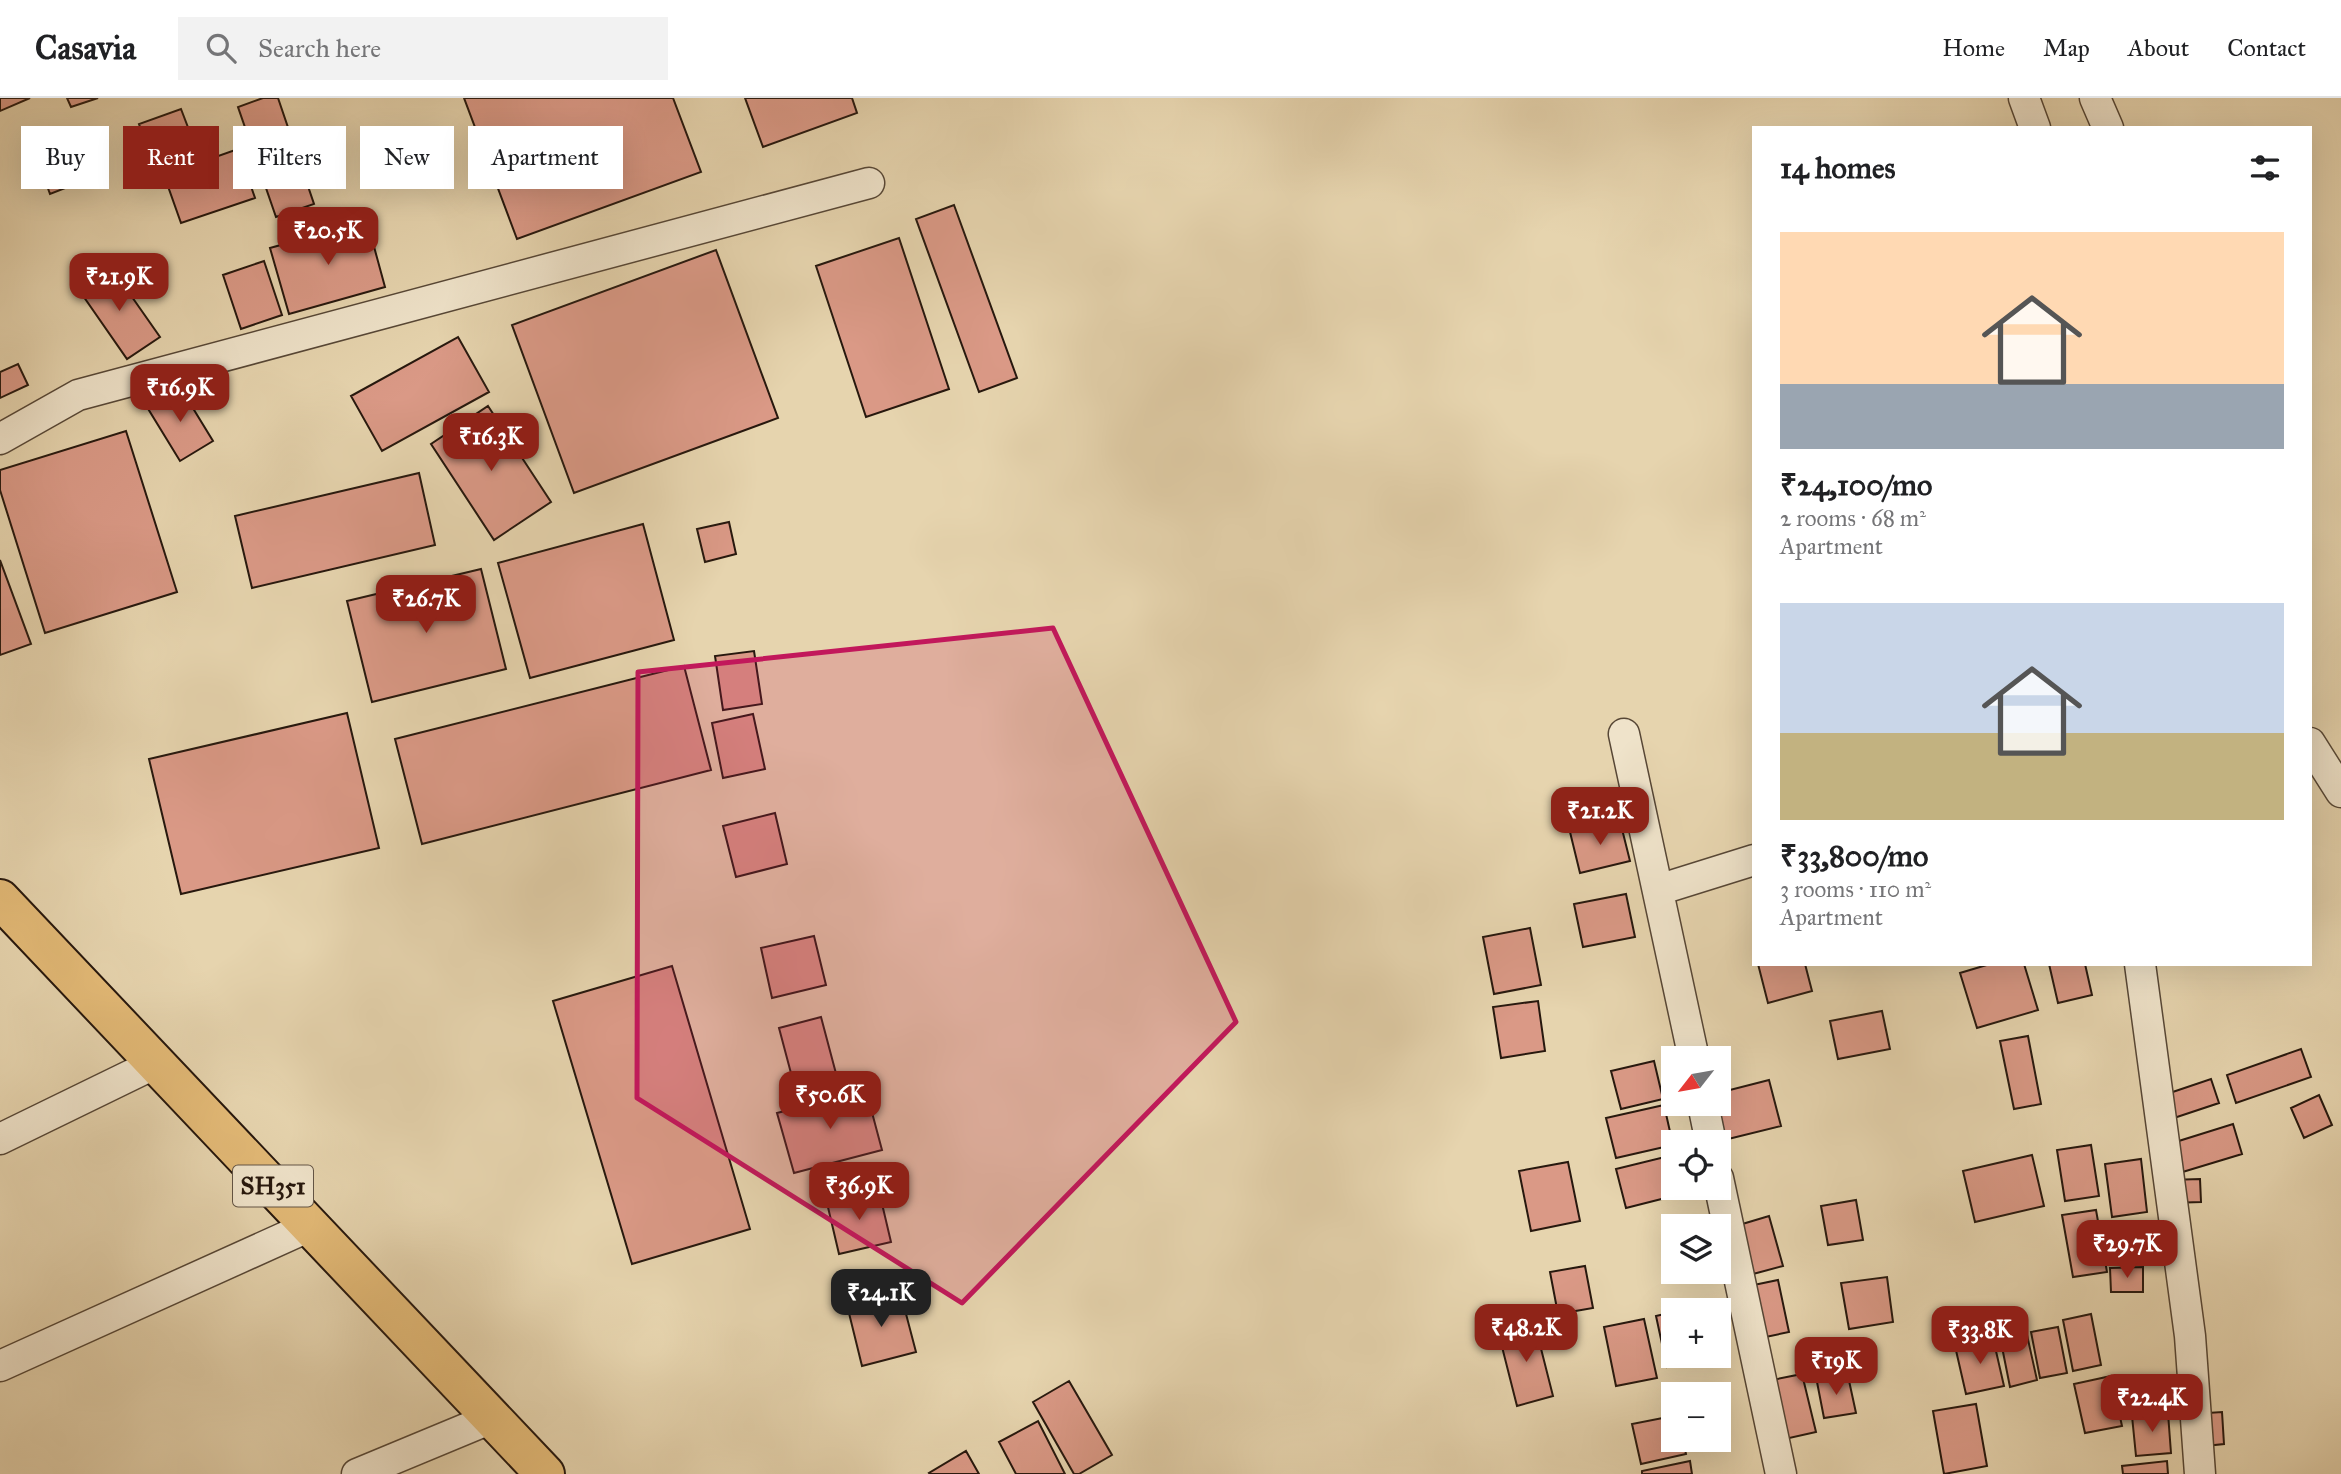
<!DOCTYPE html>
<html lang="en">
<head>
<meta charset="utf-8">
<style>
	:root { --surface:#fff; --page:#f2f2f2; --text:#202124; --muted:#757577; --line:#e0e0e0; --accent:#8f2418 }
	body { margin:0; font-family:"IM FELL Great Primer",serif; background:var(--page); color:var(--text); height:100vh; display:flex; flex-direction:column; font-size:26px; white-space:nowrap }
	* { box-sizing:border-box; margin:0 }
	p { font-size:23px; color:var(--muted) }
	.icon { flex:none; width:38px; height:38px; fill:none; stroke:currentColor; stroke-width:2; stroke-linecap:round; stroke-linejoin:round }
	.map { position:relative; flex:1; overflow:hidden }
	.sheet { position:absolute; left:1752px; top:28px; width:560px; height:840px; display:flex; flex-direction:column; background:var(--surface); border-radius:0px; box-shadow:0 7px 28px #0002 }
	.sheet>* { flex:none }
	.hud { position:absolute; left:21px; top:28px; width:665px; height:63px; display:flex; gap:14px }
	.needle { width:46px; rotate:239deg }
	.tools { position:absolute; left:1661px; top:948px; display:grid; gap:14px }
	.tools a { display:grid; place-items:center; width:70px; height:70px; border-radius:0px; background:var(--surface); box-shadow:0 7px 28px #0002; font-size:35px }
	.price { position:absolute; translate:-50% -60px; padding:0 16px; border-radius:14px; background:var(--accent); color:#fff; font-size:23px; line-height:46px; filter:drop-shadow(0 2px 4px #0008) }
	.price::after { content:''; position:absolute; left:50%; top:42px; width:21px; height:16px; margin-left:-10px; background:inherit; clip-path:polygon(0 0,100% 0,50% 100%) }
	.price.selected { background:#222; color:#fff }
	ul { padding:0; list-style:none }
	li { display:grid; align-content:center; gap:14px; height:371px; padding:0 28px }
	li span { display:grid; place-items:center; height:217px; border-radius:0px; color:#555 }
	li>.icon { margin-inline-start:auto }
	span .icon { width:126px; height:126px; fill:#fffc; stroke-width:1 }
	li b { font-size:30px }
	h2 { display:flex; justify-content:space-between; align-items:center; height:84px; padding:0 28px; font-size:30px }
	.tag { padding:0 24px; border-radius:0px; background:var(--surface); box-shadow:0 7px 28px #0002; font-size:24px; line-height:63px }
	.tag.selected { background:var(--accent); color:#fff }
	header { display:flex; align-items:center; gap:42px; box-sizing:border-box; height:98px; padding:0 35px; background:var(--surface); border-bottom:2px solid var(--line) }
	header strong { font-size:33px }
	nav { display:flex; gap:38px; margin-inline-start:auto; font-size:24px }
	.search { width:490px; height:63px; background:var(--page); display:flex; align-items:center; gap:18px; box-sizing:border-box; padding:0 24px; border-radius:0px; color:var(--muted); font-size:26px }
	.map>svg:first-child { display:block }
	.building { fill:#da9986; stroke:#27180e; stroke-width:2 }
	.lines { fill:none; stroke-linecap:round; stroke-linejoin:round }
	.street-casing { stroke:#574736; stroke-width:33 }
	.primary-casing { stroke:#27180e; stroke-width:42 }
	.street { stroke:#efe3ca; stroke-width:30 }
	.primary { stroke:#e3ba77; stroke-width:38 }
	.marked { fill:#c2185b; fill-opacity:0.2; stroke:#c2185b; stroke-width:5; stroke-linejoin:round }
	.labels { text-anchor:middle; stroke-width:5; stroke-linejoin:round; paint-order:stroke }
	.shield { fill:#efe3ca; stroke:#635546; stroke-width:2 }
	.shield-label { font-size:24px; font-weight:bold; fill:#27180e }
</style>
</head>
<body>
<header>
<strong>Casavia</strong>
<div class="search"><svg class="icon" aria-label="search" viewBox="0 0 24 24"><circle cx="10" cy="10" r="6"/><path d="M15 15l6 6"/></svg>Search here</div>
<nav><a>Home</a><a>Map</a><a>About</a><a>Contact</a></nav>
</header>
<div class="map">
<svg width="2341" height="1376" viewBox="0 0 2341 1376">
	<rect width="100%" height="100%" fill="#e6d4ae"/>
	<filter id="stains"><feTurbulence type="fractalNoise" baseFrequency=".00286" numOctaves="4"/><feColorMatrix values="0 0 0 0 .2 0 0 0 0 .09 0 0 0 0 .02 0 0 0 .5 -.17"/></filter>
	<radialGradient id="worn" r=".72"><stop offset=".6" stop-color="#630" stop-opacity="0"/><stop offset="1" stop-color="#630" stop-opacity=".3"/></radialGradient>
	<path class="building" d="M 0,0 L 30,0 L 0,13 Z
		M 67,0 L 98,0 L 71,9 Z
		M 263,0 L 278,0 L 314,106 L 276,119 L 238,9 Z
		M 464,0 L 673,0 L 701,74 L 517,141 Z
		M 745,0 L 852,0 L 857,15 L 763,49 Z
		M 181,11 L 197,53 L 154,69 L 139,26 Z
		M 70,41 L 86,82 L 50,96 L 35,54 Z
		M 238,51 L 255,100 L 181,125 L 164,77 Z
		M 954,107 L 1017,280 L 979,294 L 916,121 Z
		M 367,123 L 385,189 L 289,216 L 270,150 Z
		M 899,140 L 949,291 L 866,319 L 816,168 Z
		M 716,152 L 778,320 L 574,395 L 512,227 Z
		M 264,163 L 282,217 L 241,231 L 223,177 Z
		M 111,169 L 160,239 L 127,261 L 79,192 Z
		M 458,239 L 489,294 L 382,353 L 351,298 Z
		M 18,266 L 28,287 L 0,300 L 0,274 Z
		M 180,289 L 213,343 L 180,363 L 147,309 Z
		M 488,308 L 551,404 L 494,442 L 431,346 Z
		M 126,333 L 177,494 L 45,535 L 0,392 L 0,372 Z
		M 419,375 L 435,447 L 252,490 L 235,418 Z
		M 729,424 L 736,456 L 705,464 L 697,431 Z
		M 643,426 L 674,542 L 530,580 L 498,465 Z
		M 0,462 L 31,546 L 0,557 Z
		M 481,471 L 506,571 L 372,604 L 347,503 Z
		M 754,553 L 762,606 L 723,612 L 715,558 Z
		M 684,568 L 711,672 L 422,746 L 395,641 Z
		M 347,615 L 379,750 L 181,796 L 149,661 Z
		M 753,616 L 765,671 L 723,680 L 712,625 Z
		M 775,715 L 787,766 L 736,779 L 723,728 Z
		M 1620,723 L 1630,763 L 1580,775 L 1570,734 Z
		M 1626,796 L 1635,839 L 1583,849 L 1574,806 Z
		M 1530,830 L 1541,887 L 1494,896 L 1483,839 Z
		M 814,838 L 826,887 L 772,900 L 761,850 Z
		M 1758,866 L 1805,866 L 1812,893 L 1768,905 Z
		M 1990,866 L 2024,866 L 2038,912 L 1977,930 L 1960,875 Z
		M 2049,866 L 2085,866 L 2092,897 L 2058,905 Z
		M 672,868 L 750,1131 L 632,1166 L 553,903 Z
		M 1538,903 L 1545,953 L 1501,960 L 1493,909 Z
		M 1882,913 L 1890,951 L 1838,961 L 1830,923 Z
		M 821,919 L 838,983 L 796,994 L 779,930 Z
		M 2028,938 L 2041,1006 L 2014,1011 L 2000,943 Z
		M 2301,951 L 2311,979 L 2236,1005 L 2227,977 Z
		M 1654,963 L 1663,1001 L 1621,1011 L 1611,973 Z
		M 2211,981 L 2219,1005 L 2159,1025 L 2152,1001 Z
		M 1769,982 L 1781,1028 L 1716,1044 L 1707,1006 L 1718,1006 L 1718,995 Z
		M 866,992 L 882,1052 L 794,1075 L 777,1015 Z
		M 2319,997 L 2332,1027 L 2304,1040 L 2291,1010 Z
		M 1664,1007 L 1673,1047 L 1616,1060 L 1606,1020 Z
		M 2233,1026 L 2242,1056 L 2176,1076 L 2166,1047 Z
		M 2091,1047 L 2099,1098 L 2065,1103 L 2057,1052 Z
		M 1673,1057 L 1673,1090 L 1692,1090 L 1693,1093 L 1626,1110 L 1616,1071 Z
		M 2032,1057 L 2044,1108 L 1975,1124 L 1963,1073 Z
		M 2141,1061 L 2147,1114 L 2112,1119 L 2105,1066 Z
		M 1568,1064 L 1580,1123 L 1531,1133 L 1519,1073 Z
		M 2200,1081 L 2201,1104 L 2170,1105 L 2169,1082 Z
		M 879,1093 L 891,1144 L 839,1156 L 827,1105 Z
		M 1856,1102 L 1863,1142 L 1828,1147 L 1821,1108 Z
		M 2096,1112 L 2107,1174 L 2073,1179 L 2062,1117 Z
		M 1769,1118 L 1783,1168 L 1753,1176 L 1739,1127 Z
		M 2139,1128 L 2142,1157 L 2112,1159 L 2109,1131 Z
		M 1585,1168 L 1593,1210 L 1558,1216 L 1550,1174 Z
		M 2143,1169 L 2143,1194 L 2111,1194 L 2110,1170 Z
		M 1887,1179 L 1893,1224 L 1849,1231 L 1841,1185 Z
		M 1778,1182 L 1789,1234 L 1756,1241 L 1744,1189 Z
		M 900,1193 L 916,1254 L 862,1268 L 847,1207 Z
		M 1673,1214 L 1673,1258 L 1711,1260 L 1667,1269 L 1656,1218 Z
		M 2091,1216 L 2101,1267 L 2073,1273 L 2063,1222 Z
		M 1644,1221 L 1657,1280 L 1616,1288 L 1604,1229 Z
		M 1534,1223 L 1553,1298 L 1517,1308 L 1498,1233 Z
		M 2025,1228 L 2037,1282 L 2010,1289 L 1999,1234 Z
		M 2058,1229 L 2067,1275 L 2040,1280 L 2031,1234 Z
		M 1993,1240 L 2004,1288 L 1966,1296 L 1955,1248 Z
		M 1802,1276 L 1816,1334 L 1776,1343 L 1762,1284 Z
		M 1848,1278 L 1856,1315 L 1824,1320 L 1817,1284 Z
		M 2111,1278 L 2122,1328 L 2085,1335 L 2074,1286 Z
		M 2153,1278 L 2157,1311 L 2130,1314 L 2127,1281 Z
		M 1069,1283 L 1112,1357 L 1079,1376 L 1074,1376 L 1033,1304 Z
		M 1976,1306 L 1987,1368 L 1944,1376 L 1933,1313 Z
		M 2222,1314 L 2224,1346 L 2196,1349 L 2193,1316 Z
		M 2168,1315 L 2171,1355 L 2136,1358 L 2132,1318 Z
		M 1673,1318 L 1673,1342 L 1683,1342 L 1686,1356 L 1641,1366 L 1632,1326 Z
		M 1038,1323 L 1065,1376 L 1016,1376 L 999,1344 Z
		M 966,1353 L 979,1376 L 930,1376 L 929,1375 Z
		M 1690,1363 L 1692,1376 L 1642,1376 L 1642,1373 Z
		M 2167,1363 L 2168,1376 L 2123,1376 L 2122,1368 Z"/>
	<g class="lines">
		<g class="street-casing">
			<path id="street" d="M 2024,0 L 2035,30
				M 2095,0 L 2108,30
				M 0,341 L 78,297 L 869,85
				M 1624,636 L 1694,961
				M 2310,645 L 2341,694
				M 1658,792 L 1754,762
				M 2140,866 L 2190,1238 L 2200,1376
				M 1703,1006 L 1711,1045
				M 0,1041 L 156,965
				M 1718,1080 L 1781,1376
				M 0,1268 L 310,1128
				M 357,1376 L 492,1320"/>
		</g>
		<g class="primary-casing">
			<path id="primary" d="M 0,801 L 545,1376"/>
		</g>
		<use href="#street" class="street"/>
		<use href="#primary" class="primary"/>
	</g>
	<path class="marked" d="M 1053,530 L 1236,924 L 962,1205 L 637,1000 L 638,574 Z"/>
	<g class="labels">
		<rect class="shield" x="233" y="1067.5" width="80" height="41" rx="5"/>
		<g class="shield-label">
			<text x="273" y="1096">SH351</text>
		</g>
	</g>
	<rect width="100%" height="100%" filter="url(#stains)"/>
	<rect width="100%" height="100%" fill="url(#worn)"/>
</svg>
<div class="tools">
<a><svg class="needle" viewBox="-14 -14 28 28"><path d="M0-13l5 13h-10z" fill="#e53935"/><path d="M0 13l5-13h-10z" fill="#757577"/></svg></a>
<a><svg class="icon" aria-label="locate" viewBox="0 0 24 24"><circle cx="12" cy="12" r="6"/><path d="M12 2v4M12 18v4M2 12h4M18 12h4"/></svg></a>
<a><svg class="icon" aria-label="layers" viewBox="0 0 24 24"><path d="M12 4l9 5-9 5-9-5zM3 14l9 5 9-5"/></svg></a>
<a>+</a>
<a>−</a>
</div>
<b class="price" style="left:328px;top:169px">₹20.5K</b>
<b class="price" style="left:119px;top:215px">₹21.9K</b>
<b class="price" style="left:180px;top:326px">₹16.9K</b>
<b class="price" style="left:491px;top:375px">₹16.3K</b>
<b class="price" style="left:426px;top:537px">₹26.7K</b>
<b class="price" style="left:1600px;top:749px">₹21.2K</b>
<b class="price" style="left:830px;top:1033px">₹50.6K</b>
<b class="price" style="left:859px;top:1124px">₹36.9K</b>
<b class="price" style="left:2127px;top:1182px">₹29.7K</b>
<b class="price selected" style="left:881px;top:1231px">₹24.1K</b>
<b class="price" style="left:1526px;top:1266px">₹48.2K</b>
<b class="price" style="left:1980px;top:1268px">₹33.8K</b>
<b class="price" style="left:1836px;top:1299px">₹19K</b>
<b class="price" style="left:2152px;top:1336px">₹22.4K</b>
<div class="hud">
<a class="tag">Buy</a>
<a class="tag selected">Rent</a>
<a class="tag">Filters</a>
<a class="tag">New</a>
<a class="tag">Apartment</a>
</div>
<section class="sheet">
<h2>14 homes<svg class="icon" aria-label="filters" viewBox="0 0 24 24"><path d="M4 7h16M4 17h16"/><circle cx="9" cy="7" r="2"/><circle cx="15" cy="17" r="2"/></svg></h2>
<ul>
<li><span style="background:linear-gradient(#ffd9b3 70%,#9aa5b1 0)"><svg class="icon" aria-label="home" viewBox="0 0 24 24"><path d="M3 11l9-7 9 7M6 9v11h12V9"/></svg></span><div><b>₹24,100/mo</b><p>2 rooms · 68 m²</p><p>Apartment</p></div></li>
<li><span style="background:linear-gradient(#c9d6e8 60%,#c2b280 0)"><svg class="icon" aria-label="home" viewBox="0 0 24 24"><path d="M3 11l9-7 9 7M6 9v11h12V9"/></svg></span><div><b>₹33,800/mo</b><p>3 rooms · 110 m²</p><p>Apartment</p></div></li>
</ul>
</section>
</div>
</body>
</html>
